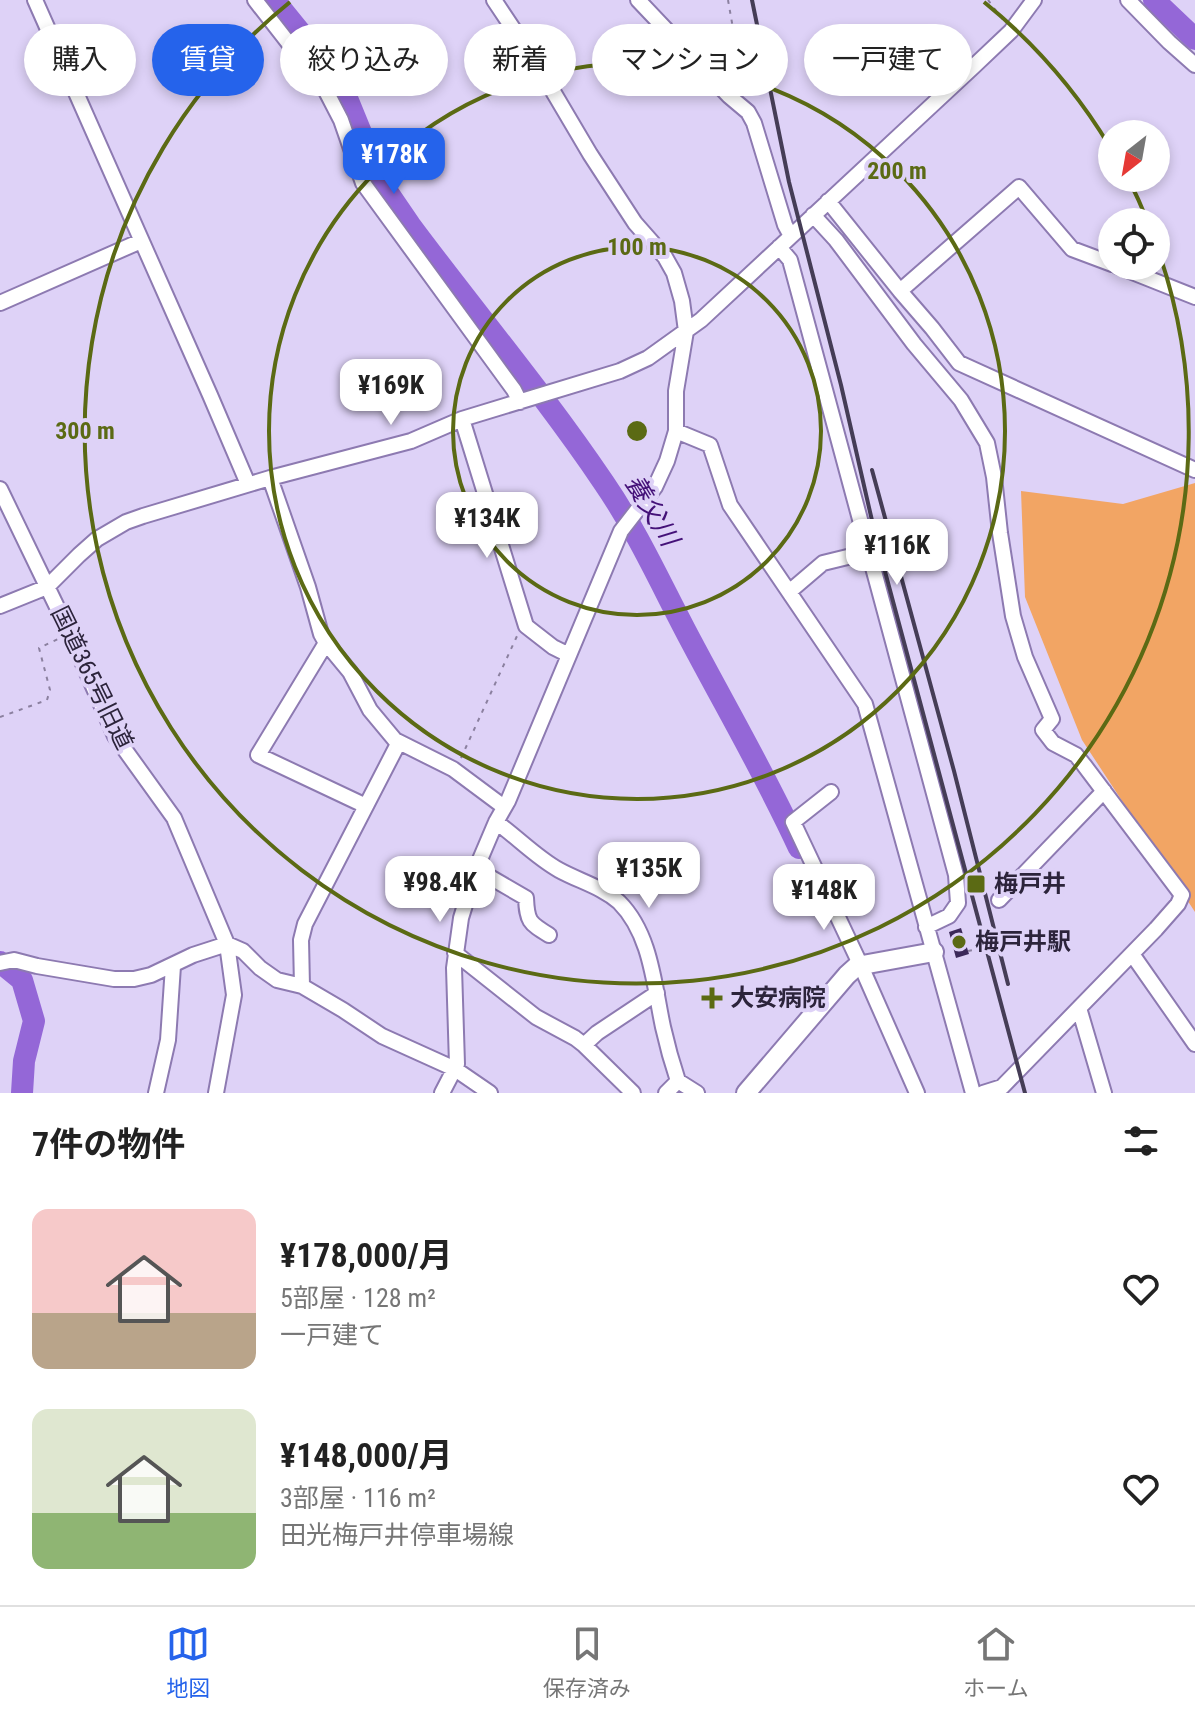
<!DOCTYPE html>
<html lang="ja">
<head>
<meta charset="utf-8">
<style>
	:root { --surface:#fff; --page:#f2f2f2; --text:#222; --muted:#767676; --line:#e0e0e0; --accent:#2563eb }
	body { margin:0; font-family:"Roboto Condensed","Noto Sans JP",sans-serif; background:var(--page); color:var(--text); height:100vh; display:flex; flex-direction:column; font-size:30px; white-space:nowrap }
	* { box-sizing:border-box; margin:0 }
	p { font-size:26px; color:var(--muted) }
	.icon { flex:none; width:44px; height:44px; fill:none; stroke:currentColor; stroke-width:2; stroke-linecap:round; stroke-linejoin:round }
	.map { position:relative; height:1093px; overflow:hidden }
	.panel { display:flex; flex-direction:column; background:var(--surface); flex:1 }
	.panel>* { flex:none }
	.banner { position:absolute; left:24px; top:24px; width:1148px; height:72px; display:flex; gap:16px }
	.needle { width:52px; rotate:211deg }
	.fabs { position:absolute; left:1098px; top:120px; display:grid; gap:16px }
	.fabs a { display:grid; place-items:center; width:72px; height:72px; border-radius:50%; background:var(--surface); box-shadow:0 4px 12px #0003; font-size:40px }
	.price { position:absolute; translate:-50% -68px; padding:0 18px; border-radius:16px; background:#fff; color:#222; font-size:26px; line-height:52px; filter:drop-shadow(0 2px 4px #0008) }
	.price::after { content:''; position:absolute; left:50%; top:48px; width:24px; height:18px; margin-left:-12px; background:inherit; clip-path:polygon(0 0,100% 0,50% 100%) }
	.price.current { background:var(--accent); color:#fff }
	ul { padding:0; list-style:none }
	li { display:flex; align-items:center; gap:24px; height:200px; padding:0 32px }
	li span { display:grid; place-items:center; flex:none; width:224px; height:160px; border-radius:16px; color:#555 }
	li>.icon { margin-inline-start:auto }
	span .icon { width:96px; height:96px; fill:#fffc; stroke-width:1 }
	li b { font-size:34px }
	h2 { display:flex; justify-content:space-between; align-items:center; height:96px; padding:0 32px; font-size:34px }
	.pill { padding:0 28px; border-radius:36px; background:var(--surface); box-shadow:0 4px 12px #0003; font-size:28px; line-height:72px }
	.pill.current { background:var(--accent); color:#fff }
	.menu { display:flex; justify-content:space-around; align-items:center; height:112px; border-top:2px solid var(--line); background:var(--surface); font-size:22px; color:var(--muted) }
	.menu a { display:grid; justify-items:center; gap:4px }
	.menu .current { color:var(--accent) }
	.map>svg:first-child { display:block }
	.green { fill:#f2a564 }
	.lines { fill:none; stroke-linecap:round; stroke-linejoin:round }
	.river { stroke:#9467d7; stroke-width:22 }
	.building { fill:#3c2959 }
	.minor-casing { stroke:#8d7ab1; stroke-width:18 }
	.major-casing { stroke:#8d7ab1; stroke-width:22 }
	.path { stroke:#8b809f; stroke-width:2; stroke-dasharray:4 6; stroke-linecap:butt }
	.minor { stroke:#fff; stroke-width:14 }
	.major { stroke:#fff; stroke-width:18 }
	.rail { stroke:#453d56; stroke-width:4 }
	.ring { fill:none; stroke:#5b6a14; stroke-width:4 }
	.poi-dot { fill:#5b6a14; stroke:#ded2f7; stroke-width:3 }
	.labels { text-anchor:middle; stroke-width:8; stroke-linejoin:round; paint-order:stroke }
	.street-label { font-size:24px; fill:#2c243b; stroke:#ded2f7 }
	.poi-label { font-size:24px; font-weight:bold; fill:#2c243b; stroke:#ded2f7; text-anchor:start }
	.water-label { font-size:26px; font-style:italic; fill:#441178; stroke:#ded2f7 }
	.centre { fill:#5b6a14; stroke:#ded2f7; stroke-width:4 }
	.ring-label { font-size:24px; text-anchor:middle; font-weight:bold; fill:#5b6a14; stroke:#ded2f7; stroke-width:8; stroke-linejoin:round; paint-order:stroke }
</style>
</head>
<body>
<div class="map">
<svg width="1195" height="1093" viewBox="0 0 1195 1093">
	<rect width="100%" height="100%" fill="#ded2f7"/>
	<path class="green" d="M 1195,483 L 1195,912 L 1082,740 L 1025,597 L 1021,491 L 1123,504 Z"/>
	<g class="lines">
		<path class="river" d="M 274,0 L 330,69 L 344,91 L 382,184 L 410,225 C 474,311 544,394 604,483 C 639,534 663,589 692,643 C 728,711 767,778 799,848
			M 1154,0 L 1195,39
			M 0,962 L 22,980 L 34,1021 L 24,1061 L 22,1093"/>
	</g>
	<path class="building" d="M 961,928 L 969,954 L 956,958 L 949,932 Z"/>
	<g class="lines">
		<g class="minor-casing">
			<path id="minor" d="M 35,0 L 210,395 L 248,484
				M 255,0 L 326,91 L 341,120 L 363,183 L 487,353 L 514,390 L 520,402
				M 638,0 L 729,96 L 748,112 L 754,123 L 785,225 L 791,236
				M 1128,0 L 1169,42 L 1195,65
				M 828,201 L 900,291 L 932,328 L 959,363 L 1195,470
				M 813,215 L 836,240 L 914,344 L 961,400 L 987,443 L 994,477 L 1000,533 L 1013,616 L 1025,657 L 1052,719 L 1043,730 L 1053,743 L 1076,755 L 1084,765 L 1182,895 L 1178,904 L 1156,929 L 1002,1087 L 983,1093
				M 779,247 L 790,260 L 956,875 L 958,903 L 949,916 L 926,927
				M 1117,266 L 1195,297
				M 900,291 L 1019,187 L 1072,249 L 1112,264
				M 0,303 L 141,241
				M 462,419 L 526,626 L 553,647 L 569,655
				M 676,431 L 710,445 L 730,505 L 865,704 L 973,1093
				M 270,478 L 308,587 L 321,634 L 326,643 L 350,672 L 370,710 L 395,740 L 453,769 L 504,807
				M 0,489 L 70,634 L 115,736 L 174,818 L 227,944 L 234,995 L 216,1093
				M 789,592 L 823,563 L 868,552
				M 0,606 L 47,587 L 79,555 L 97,539 L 126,522 L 143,516 L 270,478 L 411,441 L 462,419 L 620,371 L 648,358 L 701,320 L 973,67 L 1011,31 L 1034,0
				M 326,643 L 258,755 L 366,806
				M 831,792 L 793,822 L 861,966 L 917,1093
				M 496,822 C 517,837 537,858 559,870 C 579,881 602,887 619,902 C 651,934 654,985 663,1027 C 667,1045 672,1063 678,1081 L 697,1093
				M 476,869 L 526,898 C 527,921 529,923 549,935
				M 999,900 L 1104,791
				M 455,953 L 536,1017 L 575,1038 L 584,1045 L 633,1093
				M 1132,954 L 1195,1044
				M 0,963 L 14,960 L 37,966 L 114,979 L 134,979 L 151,975 L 193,955 L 227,944 L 243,951 L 260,968 L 277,980 L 302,986 L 343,1010 L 382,1036 L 455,1069 L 490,1093
				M 302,986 L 301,940 L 305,924 L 399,742
				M 1079,1008 L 1104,1093
				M 584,1045 L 597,1033 L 657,993
				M 156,1093 L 168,1040 L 173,966
				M 442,1093 L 457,1064 L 454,968 L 461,918 L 476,869 L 496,822 L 508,801 L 621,531 L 655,487 L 667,461 L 676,431 L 676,391 L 686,331 L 682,301 L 674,273 L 665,257 L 635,223 L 590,154 L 538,66 L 494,0
				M 666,1093 L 678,1081"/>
		</g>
		<g class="major-casing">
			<path id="major" d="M 746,1093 L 847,975 L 857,966 L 934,952"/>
		</g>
		<path class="path" d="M 728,0 L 744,91
			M 988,0 L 1003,20
			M 0,717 L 47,700 L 50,690 L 39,648 L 58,639
			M 461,758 L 517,636
			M 968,951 L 992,946 L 990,937"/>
		<use href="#minor" class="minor"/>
		<use href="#major" class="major"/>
		<path class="rail" d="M 752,0 L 789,182 L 841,385 L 876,538 L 1025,1093
			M 872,470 L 954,771 L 1008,984"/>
	</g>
	<g class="ring">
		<circle cx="637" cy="431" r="184"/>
		<circle cx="637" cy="431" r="368"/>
		<path d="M984 2A552 552 0 0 1 1110 147M1129 180A552 552 0 0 1 1147 220M1157 247A552 552 0 1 1 290 2"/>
	</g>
	<g class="poi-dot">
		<rect x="966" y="874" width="20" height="20" rx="4"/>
		<circle cx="959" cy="942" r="8"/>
		<path d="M708 986h8v8h8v8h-8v8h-8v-8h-8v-8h8z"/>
	</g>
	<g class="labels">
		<g class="street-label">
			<text transform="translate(92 678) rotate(64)" y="8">国道365号旧道</text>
		</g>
		<g class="poi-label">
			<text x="994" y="892">梅戸井</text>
			<text x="975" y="950">梅戸井駅</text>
			<text x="730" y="1006">大安病院</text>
		</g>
		<g class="water-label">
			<text transform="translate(652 510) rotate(59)" y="9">養父川</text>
		</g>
	</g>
	<circle cx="637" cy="431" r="12" class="centre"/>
	<g class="ring-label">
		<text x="897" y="179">200 m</text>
		<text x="637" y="255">100 m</text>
		<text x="85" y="439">300 m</text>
	</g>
</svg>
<div class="fabs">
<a><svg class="needle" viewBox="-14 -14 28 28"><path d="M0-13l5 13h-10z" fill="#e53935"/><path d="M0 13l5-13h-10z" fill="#767676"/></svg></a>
<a><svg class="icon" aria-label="locate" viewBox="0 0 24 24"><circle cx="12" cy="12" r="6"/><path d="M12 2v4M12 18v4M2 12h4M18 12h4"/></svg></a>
</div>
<b class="price current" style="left:394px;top:196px">¥178K</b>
<b class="price" style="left:391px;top:427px">¥169K</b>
<b class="price" style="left:487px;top:560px">¥134K</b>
<b class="price" style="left:897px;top:587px">¥116K</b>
<b class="price" style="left:649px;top:910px">¥135K</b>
<b class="price" style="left:440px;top:924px">¥98.4K</b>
<b class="price" style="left:824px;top:932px">¥148K</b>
<div class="banner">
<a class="pill">購入</a>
<a class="pill current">賃貸</a>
<a class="pill">絞り込み</a>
<a class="pill">新着</a>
<a class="pill">マンション</a>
<a class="pill">一戸建て</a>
</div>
</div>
<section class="panel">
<h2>7件の物件<svg class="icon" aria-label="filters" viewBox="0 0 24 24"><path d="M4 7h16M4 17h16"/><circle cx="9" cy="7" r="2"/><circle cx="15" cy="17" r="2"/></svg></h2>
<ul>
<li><span style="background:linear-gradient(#f6c9c9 65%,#b9a48a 0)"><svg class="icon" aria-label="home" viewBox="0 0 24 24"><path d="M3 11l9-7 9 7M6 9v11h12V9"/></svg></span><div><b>¥178,000/月</b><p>5部屋 · 128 m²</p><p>一戸建て</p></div><svg class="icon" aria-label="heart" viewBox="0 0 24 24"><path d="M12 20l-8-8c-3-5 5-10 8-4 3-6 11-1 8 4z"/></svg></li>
<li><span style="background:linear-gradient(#dfe7d0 65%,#8fb573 0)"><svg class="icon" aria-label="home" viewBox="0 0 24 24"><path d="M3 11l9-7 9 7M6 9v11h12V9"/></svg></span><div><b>¥148,000/月</b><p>3部屋 · 116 m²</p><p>田光梅戸井停車場線</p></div><svg class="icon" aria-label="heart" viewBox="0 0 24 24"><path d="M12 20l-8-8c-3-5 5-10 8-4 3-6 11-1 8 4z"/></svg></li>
</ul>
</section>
<nav class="menu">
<a class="current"><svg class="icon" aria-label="map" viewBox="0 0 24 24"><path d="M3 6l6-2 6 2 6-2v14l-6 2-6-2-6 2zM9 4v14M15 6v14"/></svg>地図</a>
<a><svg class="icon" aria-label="saved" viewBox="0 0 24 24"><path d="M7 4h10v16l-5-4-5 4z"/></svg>保存済み</a>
<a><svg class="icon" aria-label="home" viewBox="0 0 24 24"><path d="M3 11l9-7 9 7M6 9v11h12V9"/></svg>ホーム</a>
</nav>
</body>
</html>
